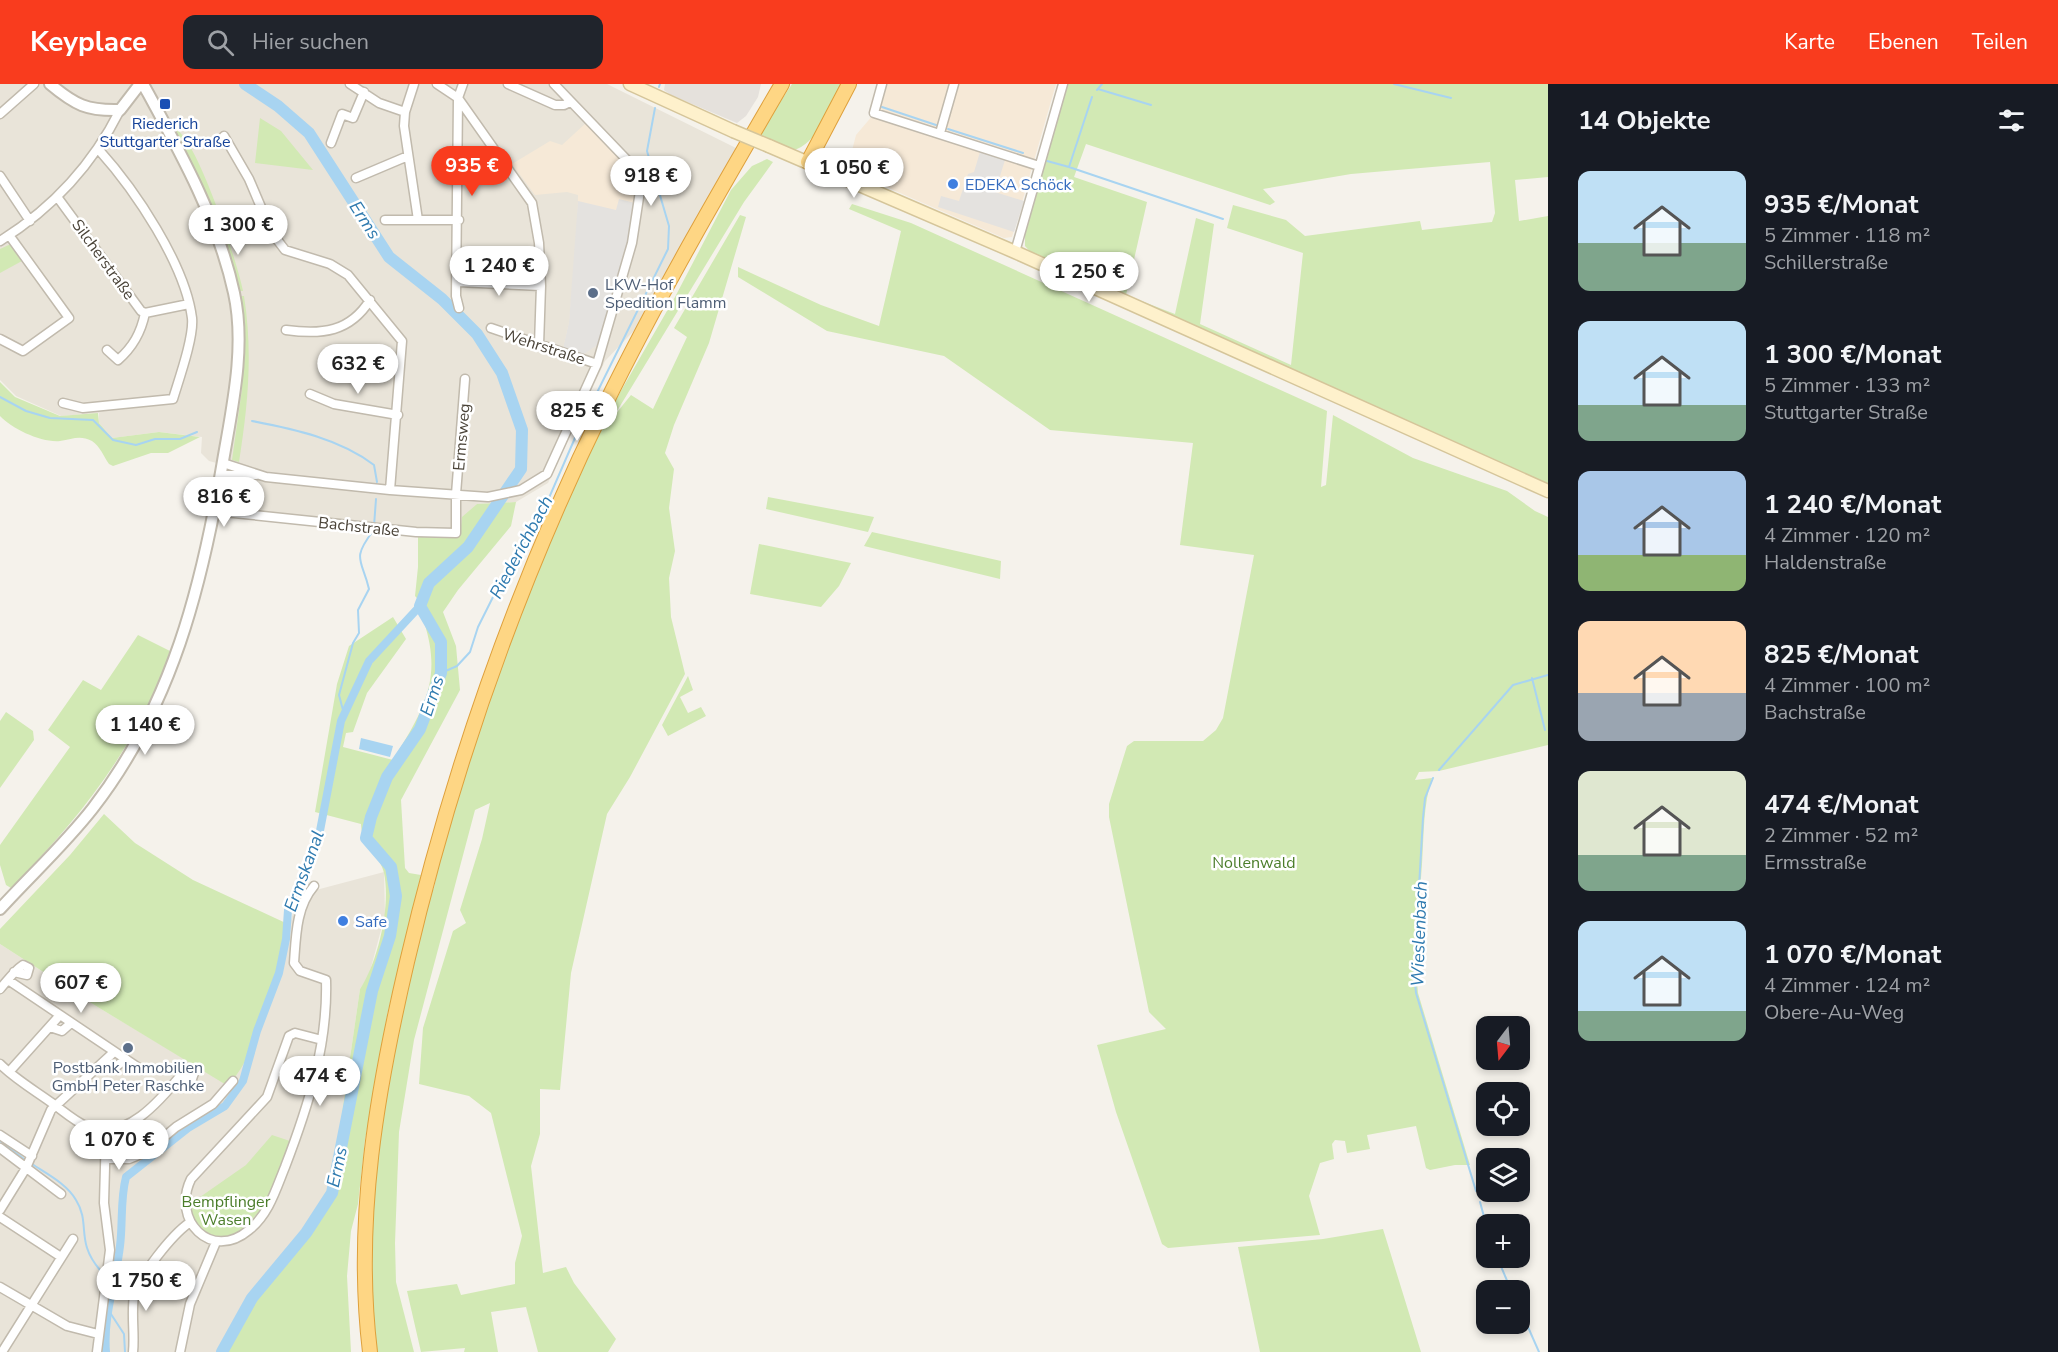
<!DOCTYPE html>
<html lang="de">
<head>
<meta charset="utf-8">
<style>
	:root { --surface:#171b24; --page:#20242c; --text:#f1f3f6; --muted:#9ea1a6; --accent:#f93c1e }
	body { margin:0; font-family:"Nunito Sans",sans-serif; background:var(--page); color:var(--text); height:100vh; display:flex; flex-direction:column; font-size:22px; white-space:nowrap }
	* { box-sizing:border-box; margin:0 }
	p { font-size:20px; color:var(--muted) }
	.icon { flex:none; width:33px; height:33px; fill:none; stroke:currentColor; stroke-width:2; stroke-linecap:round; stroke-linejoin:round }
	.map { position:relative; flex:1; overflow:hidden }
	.drawer { display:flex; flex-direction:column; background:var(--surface); width:510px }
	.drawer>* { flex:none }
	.needle { width:39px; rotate:196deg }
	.buttons { position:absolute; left:1476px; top:932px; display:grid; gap:12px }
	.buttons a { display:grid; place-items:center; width:54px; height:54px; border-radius:12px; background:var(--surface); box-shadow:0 3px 9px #0003; font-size:30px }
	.price { position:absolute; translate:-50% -51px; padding:0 14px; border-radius:21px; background:#fff; color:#222; font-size:20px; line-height:39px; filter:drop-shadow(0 2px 3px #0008) }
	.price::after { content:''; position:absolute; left:50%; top:36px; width:18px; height:14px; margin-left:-9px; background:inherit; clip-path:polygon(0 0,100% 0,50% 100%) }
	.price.active { background:var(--accent); color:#fff }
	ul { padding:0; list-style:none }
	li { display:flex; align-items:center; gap:18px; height:150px; padding:0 30px }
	li span { display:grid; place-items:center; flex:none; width:168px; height:120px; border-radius:12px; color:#555 }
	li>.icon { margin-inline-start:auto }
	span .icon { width:72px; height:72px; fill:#fffc; stroke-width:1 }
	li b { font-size:26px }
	h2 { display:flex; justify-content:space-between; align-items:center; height:72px; padding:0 30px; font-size:26px }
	header { display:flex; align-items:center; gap:36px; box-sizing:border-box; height:84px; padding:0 30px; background:var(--accent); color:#fff }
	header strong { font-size:28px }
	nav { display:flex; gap:33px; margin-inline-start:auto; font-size:21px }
	.search { width:420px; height:54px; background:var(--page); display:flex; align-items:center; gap:15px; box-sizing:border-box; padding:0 21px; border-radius:12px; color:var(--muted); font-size:22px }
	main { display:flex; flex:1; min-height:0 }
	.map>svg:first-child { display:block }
	.residential { fill:#e9e4d9 }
	.commercial { fill:#f6e9d7 }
	.industrial { fill:#e5e1dc }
	.green { fill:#d2e9b4; fill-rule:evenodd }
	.parking { fill:#e4e2df }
	.water { fill:#a8d4f1 }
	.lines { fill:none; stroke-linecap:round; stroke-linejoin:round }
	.stream { stroke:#a8d4f1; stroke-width:2 }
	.canal { stroke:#a8d4f1; stroke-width:8 }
	.river { stroke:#a8d4f1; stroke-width:12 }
	.minor-casing { stroke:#c1baad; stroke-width:11 }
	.tertiary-casing { stroke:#c1baad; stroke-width:14 }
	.secondary-casing { stroke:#d5c59a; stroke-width:15 }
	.trunk-casing { stroke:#dea03c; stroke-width:16 }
	.minor { stroke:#fff; stroke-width:8 }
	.tertiary { stroke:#fff; stroke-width:10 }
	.secondary { stroke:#fef1cc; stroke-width:12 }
	.trunk { stroke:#fed684; stroke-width:14 }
	.secondary-bridge-casing { stroke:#d5c59a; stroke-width:15; stroke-linecap:butt }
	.secondary-bridge { stroke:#fef1cc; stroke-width:12 }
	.transit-dot { fill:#1a4fb4; stroke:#fff; stroke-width:2 }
	.shop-dot { fill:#3f7fe0; stroke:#fff; stroke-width:2 }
	.service-dot { fill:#5c6f8a; stroke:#fff; stroke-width:2 }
	.labels { text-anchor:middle; stroke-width:5; stroke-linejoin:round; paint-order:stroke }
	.transit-label { font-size:16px; fill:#164399; stroke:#fff }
	.shop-label { font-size:16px; fill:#366cbe; stroke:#fff; text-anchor:start }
	.street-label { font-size:16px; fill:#4a4338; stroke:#fff }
	.service-label { font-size:16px; fill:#4e5e75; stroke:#fff; text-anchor:start }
	.park-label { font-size:16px; fill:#4b7d2a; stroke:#fff }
	.water-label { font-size:18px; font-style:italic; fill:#2e7aaf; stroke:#fff }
</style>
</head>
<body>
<header>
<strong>Keyplace</strong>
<div class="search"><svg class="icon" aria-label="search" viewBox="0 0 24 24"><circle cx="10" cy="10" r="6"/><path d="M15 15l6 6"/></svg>Hier suchen</div>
<nav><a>Karte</a><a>Ebenen</a><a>Teilen</a></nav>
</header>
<main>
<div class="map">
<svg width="1548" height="1268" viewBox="0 0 1548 1268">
	<rect width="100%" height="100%" fill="#f5f2eb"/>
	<path class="residential" d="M 0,0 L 607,0 L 738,65 L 650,230 L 605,277 L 548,399 L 516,418 L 477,420 L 460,450 L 418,450 L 219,424 L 228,382 L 209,377 L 201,369 L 202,353 L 159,348 L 112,354 L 99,339 L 99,329 L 61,332 L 16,312 L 0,296 Z
		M 384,788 L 385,831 L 369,891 L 360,905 L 330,1112 L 264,1203 L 224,1268 L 0,1268 L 0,860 L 96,922 L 228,1001 L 258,949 L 300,805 L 316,806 Z"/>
	<path class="commercial" d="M 886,0 L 1056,0 L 1012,153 L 1004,154 L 847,86 L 856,51 L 879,24 Z
		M 586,39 L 629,83 L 636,95 L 635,119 L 599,260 L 583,271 L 563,264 L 569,238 L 577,156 L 578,111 L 567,108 L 535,111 L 512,80 L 550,57 L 562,61 Z"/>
	<path class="industrial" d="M 665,0 L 761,0 L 758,13 L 746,32 L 737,39 L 671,11 L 664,6 Z"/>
	<path class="green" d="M 792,0 L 845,0 C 835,18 815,63 793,66 L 759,50 Z
		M 1068,0 L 1548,0 L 1548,93 L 1515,96 L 1519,137 L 1548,132 L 1548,400 L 1034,172 L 1025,162 L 1025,148 ZM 1086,60 L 1270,121 L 1275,118 L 1263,105 L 1351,90 L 1490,78 L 1495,129 L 1492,138 L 1422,146 L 1420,137 L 1305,152 L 1286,136 L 1233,121 L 1227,144 L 1303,169 L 1291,281 L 1200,240 L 1214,140 L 1196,134 L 1175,230 L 1126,211 L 1147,118 L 1074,93 Z
		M 260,34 L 281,47 L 313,86 L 255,79 Z
		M 171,43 C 195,44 238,181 243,207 L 240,207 L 204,105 Z
		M 767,75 L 773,78 L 744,118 L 614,332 L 631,311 L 653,325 L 687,253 L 674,244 L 740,131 L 746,133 L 709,259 L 674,341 L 665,369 L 674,385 L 669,424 L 675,467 L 669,494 L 671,533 L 685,590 L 630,693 L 607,730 L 571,889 L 560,1006 L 540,1005 L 540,1050 L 531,1082 L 543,1189 L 566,1183 L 574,1199 L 616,1255 L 608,1268 L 538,1268 L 526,1223 L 491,1228 L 498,1268 L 464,1268 L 465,1264 L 421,1268 L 407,1207 L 457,1200 L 461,1211 L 515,1200 L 515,1179 L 522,1152 L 491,1029 L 469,1012 L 419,1000 L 423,944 L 453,847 L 466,839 L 460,826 L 482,755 L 490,719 L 475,726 L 414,956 L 399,1048 L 395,1159 L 396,1198 L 414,1268 L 374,1268 L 368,1168 L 383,1018 L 425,821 L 434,804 L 444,755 L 473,658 L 539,480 L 603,338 L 675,213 L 731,106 L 752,82 Z
		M 852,120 L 911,139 L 1327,327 L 1321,403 L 1326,401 L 1333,331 L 1413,374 L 1507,407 L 1535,427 L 1548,433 L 1548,661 L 1439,687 L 1419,688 L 1415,696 L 1432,694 C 1423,721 1424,751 1422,780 C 1419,823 1414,867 1418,909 L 1470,1081 L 1455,1081 L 1430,1086 L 1426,1084 L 1416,1042 L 1367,1051 L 1370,1065 L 1347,1069 L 1345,1057 L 1335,1056 L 1332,1060 L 1334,1075 L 1320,1079 L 1309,1112 L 1320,1151 L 1168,1164 L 1162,1160 L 1116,1028 L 1097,961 L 1166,945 L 1149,928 L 1109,733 L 1109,720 L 1127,662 L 1134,657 L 1203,657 L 1216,646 L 1223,634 L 1254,471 L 1180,461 L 1193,359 L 1050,346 L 944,272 L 827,247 L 738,193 L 738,183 L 821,221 L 879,242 L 901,147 L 849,125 Z
		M 13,159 L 22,177 L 0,189 L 0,165 Z
		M 241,212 L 244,212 C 253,268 248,322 239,378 L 232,376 L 242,305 Z
		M 0,298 L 15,313 L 60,332 L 98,329 L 99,339 L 112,354 L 159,348 L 200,353 L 168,369 L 151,369 L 113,382 L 109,380 C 104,373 100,362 92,357 C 80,351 73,355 60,357 C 42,359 12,345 0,332 Z
		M 768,413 L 874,433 L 868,448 L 766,425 Z
		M 516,418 L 511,442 L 458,506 L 443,528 L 456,562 L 460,606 L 401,716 L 405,784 L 409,789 L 421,791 L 388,927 L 365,1056 L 358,1120 L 351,1147 L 347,1192 L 351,1268 L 224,1268 L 264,1203 L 330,1112 L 360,905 C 378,878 391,822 384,789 C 380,770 362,766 361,740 L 315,728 L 337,600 L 349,562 L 393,533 L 406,555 L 367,609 L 353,648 L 346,649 L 343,663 L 393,676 C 423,627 443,596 424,538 L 429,527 L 415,512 L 418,483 L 418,450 L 460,450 L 462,433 L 477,420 Z
		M 872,448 L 1001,477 L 1000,495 L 864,462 Z
		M 759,460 L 851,479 L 839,502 L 821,523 L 750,510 Z
		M 138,551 L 170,567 C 139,661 79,735 11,804 L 6,801 L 0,781 L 0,761 L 70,663 L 48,646 L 83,596 L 101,606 Z
		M 688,592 L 693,606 L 680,613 L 688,629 L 701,623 L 706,632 L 668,652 L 662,641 Z
		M 6,628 L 33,647 L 34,656 L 0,704 L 0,637 Z
		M 104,730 L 135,759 L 193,796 L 290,841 C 275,895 265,958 228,1002 L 96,922 L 0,860 L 0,845 L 70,771 Z
		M 122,1048 L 146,1065 L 136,1070 L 109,1073 L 108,1049 Z
		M 272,1051 L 290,1057 L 265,1121 L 240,1149 L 216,1155 L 191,1137 L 190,1120 L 246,1081 Z
		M 1383,1145 L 1421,1268 L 1260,1268 L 1238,1163 L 1323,1155 Z"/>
	<path class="parking" d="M 980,68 L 1005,76 L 995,108 L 1024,117 L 1014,148 L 938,123 L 941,112 L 959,117 L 968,90 L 974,88 Z
		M 619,115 L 635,119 L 623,180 L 599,260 L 583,271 L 563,264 L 569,238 L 578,117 L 616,126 Z"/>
	<path class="water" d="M 361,654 L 393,662 L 390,673 L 359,665 Z"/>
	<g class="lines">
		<path class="stream" d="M 1394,0 L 1451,14
			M 659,3 L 660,0
			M 1098,5 L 1151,21
			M 1097,6 L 1102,0
			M 882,23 L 936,41
			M 948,45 L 1023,69
			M 1047,77 L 1069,83 L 1092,13
			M 1069,83 L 1223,135
			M 0,313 L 26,327 L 50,334 L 93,336 L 113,356 L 136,361 L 155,355 L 180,355 L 197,348
			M 252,337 C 294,345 340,355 374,381 L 377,398
			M 374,442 L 376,415
			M 441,589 L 457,582 L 470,568 L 478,543 L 501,497 L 542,430 L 578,347 L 668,165 L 669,142 L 647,67 L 655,24
			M 1532,594 L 1545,646
			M 344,630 L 339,611 L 353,559 L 359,549 L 358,526 L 369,505 C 362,475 351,476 373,447
			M 1439,686 L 1513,601 L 1548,591
			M 1433,694 L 1425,714 L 1423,734 L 1414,889 L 1416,909 L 1476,1107
			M 0,1057 L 24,1075
			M 32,1080 C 47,1090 67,1100 76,1116 C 91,1140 75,1157 100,1186
			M 1480,1118 L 1486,1140
			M 1497,1173 L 1511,1206
			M 1520,1225 L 1539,1268
			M 109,1227 L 124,1250 L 125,1268"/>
		<path class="canal" d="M 106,1268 C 103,1232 116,1197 120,1162 C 123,1139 120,1116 126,1093 L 188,1044 L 225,1022 L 243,997 L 257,947 L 279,889 L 286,855 L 288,826 L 319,752 L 341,637 L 369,577 L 420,522"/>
		<path class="river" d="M 222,1268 L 252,1214 L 306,1149 L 332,1109 L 372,907 L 390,852 L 396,812 L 391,783 L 366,754 L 371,733 L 387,693 L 420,645 L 441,589 L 441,558 L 420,522 L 429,499 L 468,463 L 521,385 L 522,346 L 502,289 L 477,250 L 442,215 L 389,173 L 309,49 L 278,22 L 245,0"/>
		<g class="minor-casing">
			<path id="minor" d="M 350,0 L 379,19 L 405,28
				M 414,0 L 405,28 L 404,42 L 418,136
				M 437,0 L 458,14 L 532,119 L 539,159 L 541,202 L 539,261
				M 508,0 L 555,21 L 564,21 L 570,18
				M 882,0 L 874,29 L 1039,82
				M 0,30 L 34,0
				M 940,49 L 954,0
				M 224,52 L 249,95 L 272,149 L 285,166 L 330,180 L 348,191 L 402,257 L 390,406
				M 331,59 L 342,30 L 353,34 L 364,8
				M 0,92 L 30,137
				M 356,94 L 408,72
				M 58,114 L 141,227 L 145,229 L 189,220
				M 385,136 L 459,136
				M 0,157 C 53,124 92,82 120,26
				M 1015,168 L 1063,0
				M 458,198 L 541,202
				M 459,224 L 456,212 L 458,14 L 463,0
				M 491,244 L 597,280
				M 286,246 C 322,251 350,248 370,216
				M 0,255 L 23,267 L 69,234 L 9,151
				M 107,266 L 118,276 C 133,263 141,249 145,229
				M 310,310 L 334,320 L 398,331
				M 63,319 L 83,324 L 173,315 C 179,295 194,253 192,234 C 185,180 135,106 99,66
				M 223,379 L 266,393 L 390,406 L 488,413 L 521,406 L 547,390 L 597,280 L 632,159 L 640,107 L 639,94 L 628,77 L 554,0
				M 221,391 L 256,391
				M 224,428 L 416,448 L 456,449 L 456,410 L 465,295
				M 314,802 C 296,823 296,852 294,879 L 300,887 L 326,896 C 328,961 308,1023 285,1083 C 276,1105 269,1130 249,1146 C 211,1178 171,1136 191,1095 L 267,1013 L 289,952 L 295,949 L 322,956
				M 8,896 L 142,986
				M 0,905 C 7,897 14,887 23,881 L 29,884 L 27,891 L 14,888
				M 50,943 L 62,947 L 71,939
				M 104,978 L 114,984 L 126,975
				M 0,980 C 15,995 34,1006 52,1019 C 62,1026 74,1037 86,1042 C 126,1061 164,1012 186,985 L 195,986 L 192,995 L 180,994
				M 9,988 L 60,931
				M 0,1051 L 32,1072
				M 0,1064 L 61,1110
				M 107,1075 L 129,1075 L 146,1068 L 176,1043 L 213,1020 L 233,997
				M 0,1126 L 26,1084 L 51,1026 L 114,968
				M 0,1133 L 61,1173
				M 0,1203 L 67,1242 L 98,1250
				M 2,1268 L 73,1155
				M 97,1268 L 110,1166 L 104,1119 L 106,1047
				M 133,1268 C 135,1250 131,1230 134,1212 C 139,1192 172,1151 189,1139
				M 180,1268 L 190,1220 L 216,1158"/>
		</g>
		<g class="tertiary-casing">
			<path id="tertiary" d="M 50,0 C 75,21 87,27 120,26 L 140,0
				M 0,825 C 31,791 65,760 93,724 C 172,622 202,502 223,377 C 232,324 246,263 234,209 C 218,135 179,66 143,0"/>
		</g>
		<g class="secondary-casing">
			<path id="secondary" d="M 630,0 L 733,47
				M 769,62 L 1015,168 L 1548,407"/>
		</g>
		<g class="trunk-casing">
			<path id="trunk" d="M 808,78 L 849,0
				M 370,1268 C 354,1136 377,1006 407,878 C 452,686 518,498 605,321 C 659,211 720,106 782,0"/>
		</g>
		<use href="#minor" class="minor"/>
		<use href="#tertiary" class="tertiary"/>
		<use href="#secondary" class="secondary"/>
		<use href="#trunk" class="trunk"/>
		<g class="secondary-bridge-casing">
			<path id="secondary-bridge" d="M 733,47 L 769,62"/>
		</g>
		<use href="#secondary-bridge" class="secondary-bridge"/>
	</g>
	<rect class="transit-dot" x="159" y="14" width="12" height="12" rx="3"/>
	<g class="shop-dot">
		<circle cx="953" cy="100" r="6"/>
		<circle cx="343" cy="837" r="6"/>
	</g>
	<g class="service-dot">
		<circle cx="593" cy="209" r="6"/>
		<circle cx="128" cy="964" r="6"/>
	</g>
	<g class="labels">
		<g class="transit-label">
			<text x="165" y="45">Riederich<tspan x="165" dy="18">Stuttgarter Straße</tspan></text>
		</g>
		<g class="shop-label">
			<text x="965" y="106">EDEKA Schöck</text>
			<text x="355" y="843">Safe</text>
		</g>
		<g class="street-label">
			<text transform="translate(104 175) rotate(54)" y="6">Silcherstraße</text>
			<text transform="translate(544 262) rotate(18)" y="6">Wehrstraße</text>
			<text transform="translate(461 353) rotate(-85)" y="6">Ermsweg</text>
			<text transform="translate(359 442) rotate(6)" y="6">Bachstraße</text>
		</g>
		<g class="service-label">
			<text x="605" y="206">LKW-Hof<tspan x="605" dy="18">Spedition Flamm</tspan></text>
			<text x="128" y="989" text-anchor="middle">Postbank Immobilien<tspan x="128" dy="18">GmbH Peter Raschke</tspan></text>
		</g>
		<g class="park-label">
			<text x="1254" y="784">Nollenwald</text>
			<text x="226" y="1123">Bempflinger<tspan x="226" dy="18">Wasen</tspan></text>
		</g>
		<g class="water-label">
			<text transform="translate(365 136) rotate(57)" y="6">Erms</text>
			<text transform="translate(521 463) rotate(-62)" y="6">Riederichbach</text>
			<text transform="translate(432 612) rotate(-72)" y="6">Erms</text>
			<text transform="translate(304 787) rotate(-70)" y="6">Ermskanal</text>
			<text transform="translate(1419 850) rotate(-88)" y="6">Wieslenbach</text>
			<text transform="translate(337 1083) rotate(-78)" y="6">Erms</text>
		</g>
	</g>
</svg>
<div class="buttons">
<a><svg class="needle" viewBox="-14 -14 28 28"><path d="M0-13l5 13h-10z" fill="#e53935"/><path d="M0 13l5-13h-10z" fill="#9ea1a6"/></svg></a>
<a><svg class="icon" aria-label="locate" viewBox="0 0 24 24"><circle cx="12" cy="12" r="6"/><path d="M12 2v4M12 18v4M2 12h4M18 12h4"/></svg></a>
<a><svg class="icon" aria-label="layers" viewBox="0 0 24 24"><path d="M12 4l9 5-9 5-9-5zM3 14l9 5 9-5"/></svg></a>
<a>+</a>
<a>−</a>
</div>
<b class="price active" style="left:472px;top:113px">935 €</b>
<b class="price" style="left:854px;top:115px">1 050 €</b>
<b class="price" style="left:651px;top:123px">918 €</b>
<b class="price" style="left:238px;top:172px">1 300 €</b>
<b class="price" style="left:499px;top:213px">1 240 €</b>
<b class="price" style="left:1089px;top:219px">1 250 €</b>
<b class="price" style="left:358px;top:311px">632 €</b>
<b class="price" style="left:577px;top:358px">825 €</b>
<b class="price" style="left:224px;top:444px">816 €</b>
<b class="price" style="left:145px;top:672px">1 140 €</b>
<b class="price" style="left:81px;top:930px">607 €</b>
<b class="price" style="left:320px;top:1023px">474 €</b>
<b class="price" style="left:119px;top:1087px">1 070 €</b>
<b class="price" style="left:146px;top:1228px">1 750 €</b>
</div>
<section class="drawer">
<h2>14 Objekte<svg class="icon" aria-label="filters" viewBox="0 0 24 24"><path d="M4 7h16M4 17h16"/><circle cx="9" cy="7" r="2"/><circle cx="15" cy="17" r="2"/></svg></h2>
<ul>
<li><span style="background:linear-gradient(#bfe0f5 60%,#7fa58c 0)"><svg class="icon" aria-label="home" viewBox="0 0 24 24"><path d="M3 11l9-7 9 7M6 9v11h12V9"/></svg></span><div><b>935 €/Monat</b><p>5 Zimmer · 118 m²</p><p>Schillerstraße</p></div></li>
<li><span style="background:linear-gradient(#bfe0f5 70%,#7fa58c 0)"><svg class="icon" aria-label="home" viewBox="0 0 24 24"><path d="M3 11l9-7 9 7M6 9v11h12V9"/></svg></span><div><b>1 300 €/Monat</b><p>5 Zimmer · 133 m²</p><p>Stuttgarter Straße</p></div></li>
<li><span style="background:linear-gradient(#a9c7e8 70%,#8fb573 0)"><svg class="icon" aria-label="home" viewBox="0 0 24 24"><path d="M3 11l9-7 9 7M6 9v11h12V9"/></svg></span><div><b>1 240 €/Monat</b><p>4 Zimmer · 120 m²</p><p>Haldenstraße</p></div></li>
<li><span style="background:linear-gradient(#ffd9b3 60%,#9aa5b1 0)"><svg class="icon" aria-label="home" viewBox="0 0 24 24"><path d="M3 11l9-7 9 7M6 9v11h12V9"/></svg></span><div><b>825 €/Monat</b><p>4 Zimmer · 100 m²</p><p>Bachstraße</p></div></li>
<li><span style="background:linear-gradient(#dfe7d0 70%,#7fa58c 0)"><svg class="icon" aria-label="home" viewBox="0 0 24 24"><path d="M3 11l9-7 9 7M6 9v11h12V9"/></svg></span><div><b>474 €/Monat</b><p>2 Zimmer · 52 m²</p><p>Ermsstraße</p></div></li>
<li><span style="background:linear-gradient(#bfe0f5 75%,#7fa58c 0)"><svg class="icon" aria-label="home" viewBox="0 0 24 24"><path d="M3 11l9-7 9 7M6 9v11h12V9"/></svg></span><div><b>1 070 €/Monat</b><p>4 Zimmer · 124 m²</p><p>Obere-Au-Weg</p></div></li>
</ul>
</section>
</main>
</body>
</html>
